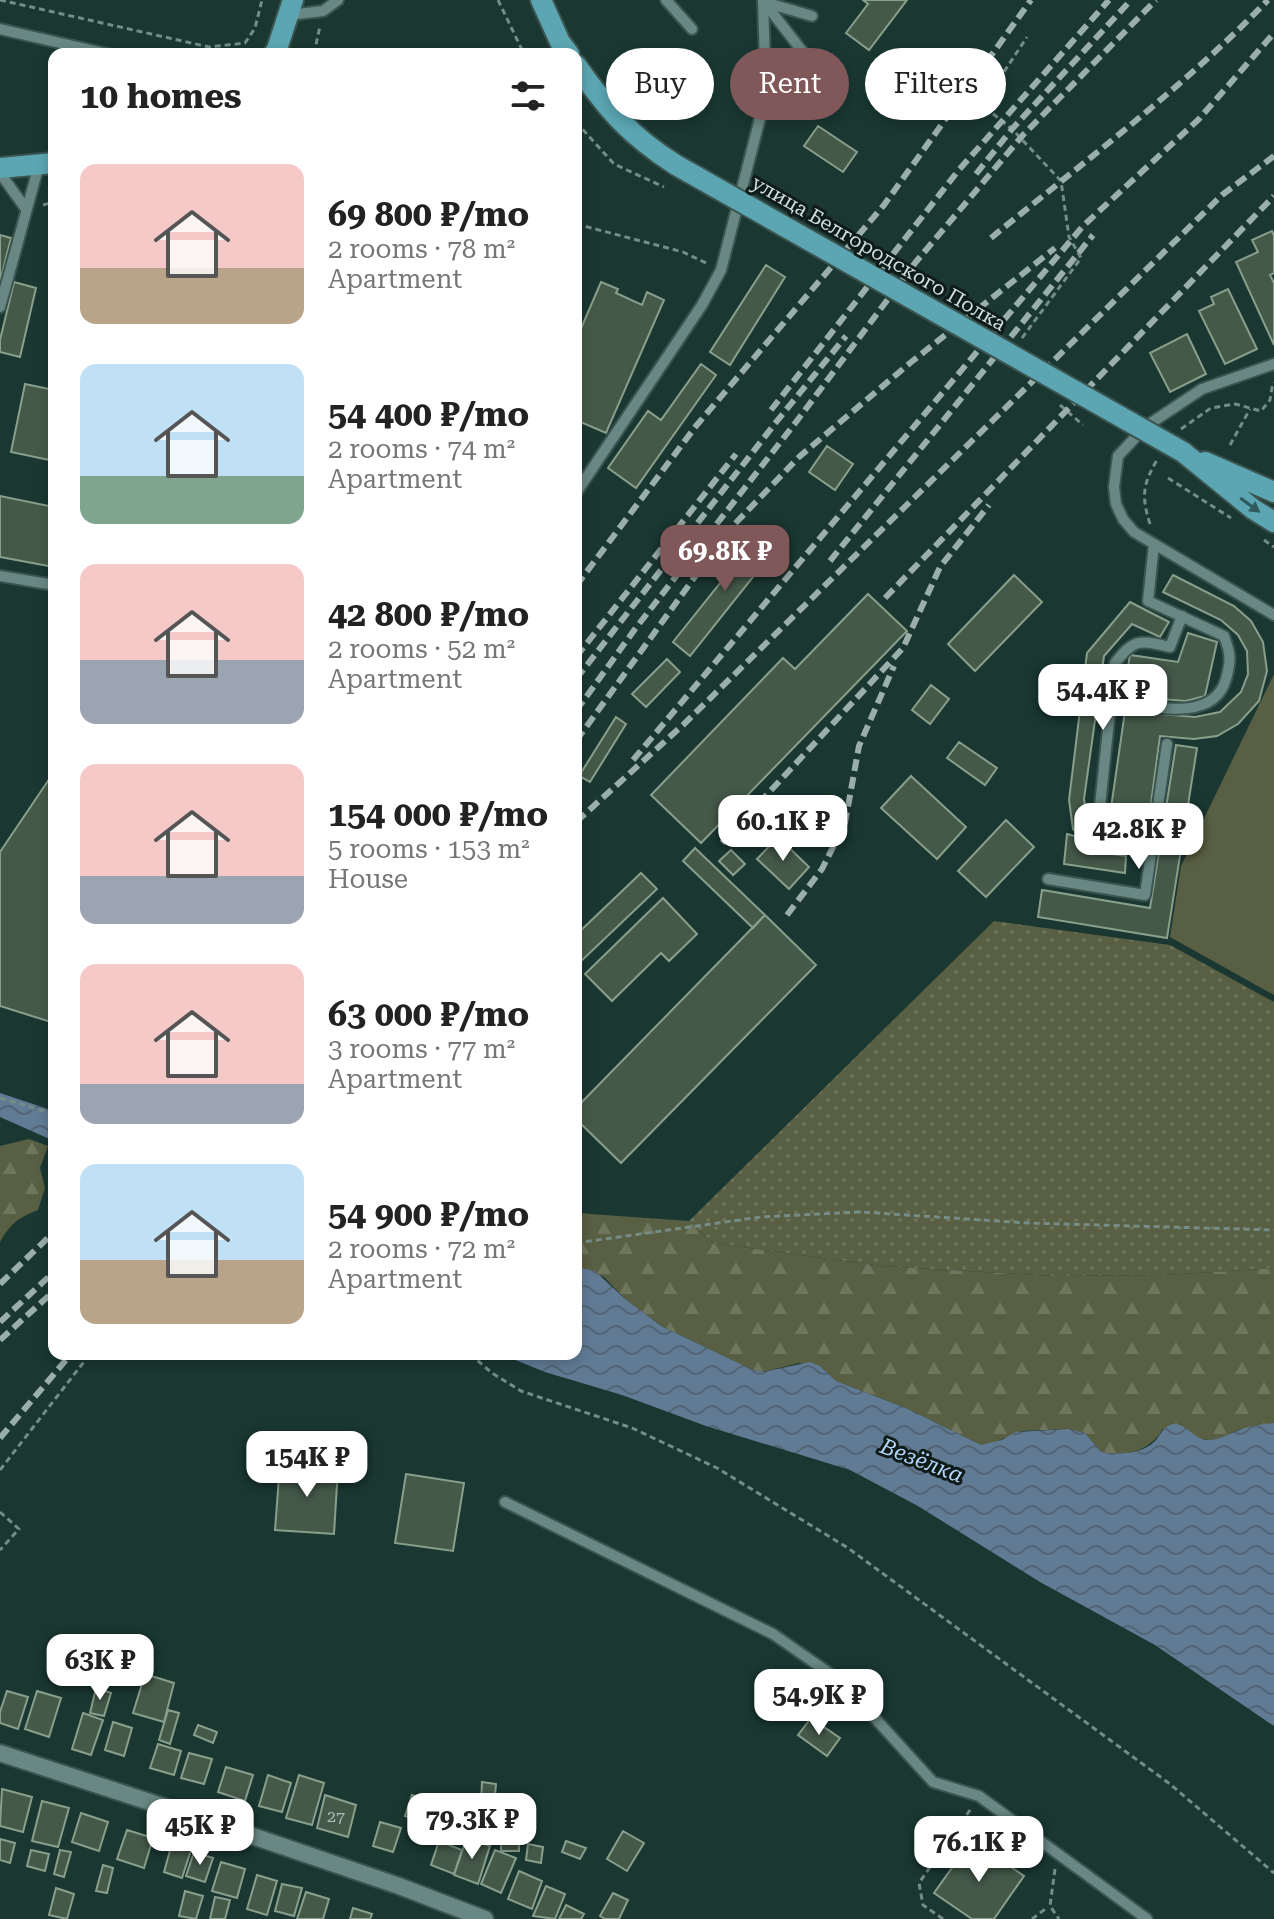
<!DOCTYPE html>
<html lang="en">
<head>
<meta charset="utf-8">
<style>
	:root { --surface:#fff; --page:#f6f6f6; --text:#222; --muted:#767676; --accent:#815859 }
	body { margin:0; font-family:"Roboto Serif",serif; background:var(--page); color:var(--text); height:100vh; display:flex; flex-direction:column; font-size:30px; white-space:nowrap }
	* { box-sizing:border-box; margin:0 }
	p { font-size:26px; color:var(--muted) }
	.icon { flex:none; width:44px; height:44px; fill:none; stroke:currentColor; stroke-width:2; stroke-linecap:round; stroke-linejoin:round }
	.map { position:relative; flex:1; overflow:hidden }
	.details { position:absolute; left:48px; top:48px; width:534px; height:1312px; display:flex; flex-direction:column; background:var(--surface); border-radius:16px; box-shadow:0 4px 12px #0003 }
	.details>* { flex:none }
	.banner { position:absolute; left:606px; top:48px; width:548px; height:72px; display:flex; gap:16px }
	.price { position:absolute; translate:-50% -68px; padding:0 18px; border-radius:16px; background:#fff; color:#222; font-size:26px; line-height:52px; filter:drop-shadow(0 2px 4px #0008) }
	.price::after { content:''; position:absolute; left:50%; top:48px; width:24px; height:18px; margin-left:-12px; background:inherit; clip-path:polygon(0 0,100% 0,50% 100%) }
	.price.on { background:var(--accent); color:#fff }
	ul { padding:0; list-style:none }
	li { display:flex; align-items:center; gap:24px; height:200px; padding:0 32px }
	li span { display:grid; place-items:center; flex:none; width:224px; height:160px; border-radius:16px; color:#555 }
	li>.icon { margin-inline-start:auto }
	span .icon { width:96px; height:96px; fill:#fffc; stroke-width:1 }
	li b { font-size:34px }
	h2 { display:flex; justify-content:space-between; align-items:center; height:96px; padding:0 32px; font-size:34px }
	.tag { padding:0 28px; border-radius:36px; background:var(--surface); box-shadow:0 4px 12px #0003; font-size:28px; line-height:72px }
	.tag.on { background:var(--accent); color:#fff }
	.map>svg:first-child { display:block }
	.grass { fill:url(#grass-dots) }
	.forest { fill:url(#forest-firs) }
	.garden { fill:#595f42 }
	.water { fill:url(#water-waves) }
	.building { fill:#455949; stroke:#899f8c; stroke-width:2 }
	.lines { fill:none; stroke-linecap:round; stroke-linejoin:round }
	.service-casing { stroke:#3b5450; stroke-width:14 }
	.minor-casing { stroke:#3b5450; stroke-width:20 }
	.primary-casing { stroke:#3b5450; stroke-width:24 }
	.path { stroke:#758c87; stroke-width:3; stroke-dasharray:6 4; stroke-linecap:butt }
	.service { stroke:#698883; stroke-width:10 }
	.minor { stroke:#698883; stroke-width:16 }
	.primary { stroke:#5ba6b2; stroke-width:20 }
	.rail { stroke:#9aaeaa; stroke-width:6; stroke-dasharray:12 6; stroke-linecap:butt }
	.primary-bridge-casing { stroke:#3b5450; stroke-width:24; stroke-linecap:butt }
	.primary-bridge { stroke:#5ba6b2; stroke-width:20 }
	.oneway { fill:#315a5e }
	.labels { text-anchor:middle; stroke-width:6; stroke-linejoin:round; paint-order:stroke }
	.number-label { font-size:16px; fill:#acbeb7 }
	.street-label { font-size:20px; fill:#cfe0dc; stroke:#0f1b19 }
	.water-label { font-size:22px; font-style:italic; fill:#b2d7fb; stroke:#0f1b19 }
</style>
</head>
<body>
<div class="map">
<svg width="1274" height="1919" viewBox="0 0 1274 1919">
	<defs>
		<pattern id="grass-dots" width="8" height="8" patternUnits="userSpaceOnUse" patternTransform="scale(2)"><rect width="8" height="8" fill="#595f42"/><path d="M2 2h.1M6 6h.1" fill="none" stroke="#70765d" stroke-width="1.8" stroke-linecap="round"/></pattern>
		<pattern id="forest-firs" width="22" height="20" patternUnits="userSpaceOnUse" patternTransform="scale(2)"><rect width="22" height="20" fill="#595f42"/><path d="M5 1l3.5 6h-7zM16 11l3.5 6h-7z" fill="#70765d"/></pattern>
		<pattern id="water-waves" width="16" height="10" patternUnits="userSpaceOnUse" patternTransform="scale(2)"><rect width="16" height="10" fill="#617b95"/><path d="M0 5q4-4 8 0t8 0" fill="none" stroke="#536574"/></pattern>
	</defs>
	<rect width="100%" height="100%" fill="#1a3732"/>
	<path class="grass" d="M 994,921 L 1170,945 L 1274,1002 L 1274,1268 L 1167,1275 L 1054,1276 L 882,1266 L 713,1243 L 689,1221 Z"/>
	<path class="forest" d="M 29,1139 L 48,1146 L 40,1168 L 45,1188 L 38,1210 C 19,1217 10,1224 0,1242 L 0,1146 Z
		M 576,1213 L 689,1221 L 713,1243 L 882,1266 L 1054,1276 L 1167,1275 L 1274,1268 L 1274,1423 L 1238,1430 L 1219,1439 L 1209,1440 L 1199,1439 L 1183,1427 L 1163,1429 C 1150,1451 1126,1457 1101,1452 L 1085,1433 L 1069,1429 L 1022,1431 L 988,1445 L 981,1445 L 908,1409 L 836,1381 L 820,1366 L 799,1363 L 763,1372 L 753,1370 L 661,1326 L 624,1298 L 604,1277 L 576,1267 Z"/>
	<path class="garden" d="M 1274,674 L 1274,995 L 1170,937 L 1181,866 Z"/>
	<path class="water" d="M 0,1093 L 54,1111 L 54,1141 L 0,1117 Z
		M 576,1267 L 595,1271 L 624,1298 L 661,1326 L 753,1370 L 763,1372 L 810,1362 L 820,1366 L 836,1381 L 908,1409 L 981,1445 L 1002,1440 L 1015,1432 L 1069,1429 L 1085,1433 L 1101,1452 C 1117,1455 1143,1454 1155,1441 C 1161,1435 1163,1426 1173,1424 C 1186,1423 1194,1439 1207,1440 C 1219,1440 1226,1435 1237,1431 C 1248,1426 1262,1424 1274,1423 L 1274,1726 L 1155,1645 L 1040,1582 L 918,1506 L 850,1470 L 706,1426 L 622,1395 L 545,1372 L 503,1355 L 576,1354 Z"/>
	<path class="building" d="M 863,0 L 907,0 L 869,50 L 846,33 L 868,4 Z
		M 818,126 L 857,152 L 843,172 L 804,146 Z
		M 1272,231 L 1274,236 L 1274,273 L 1270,275 L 1274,283 L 1274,345 L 1236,262 L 1258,252 L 1252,240 Z
		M 0,235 L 11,238 L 0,282 Z
		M 766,265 L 785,277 L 730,365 L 710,352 Z
		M 14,282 L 36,288 L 20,357 L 0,352 L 0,340 Z
		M 601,282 L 618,289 L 616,293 L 642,305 L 647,292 L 664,300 L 606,433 L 576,420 L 576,340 Z
		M 1228,289 L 1257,349 L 1225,364 L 1199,311 L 1214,304 L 1211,297 Z
		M 1187,334 L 1206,374 L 1170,392 L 1150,353 Z
		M 701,364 L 716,375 L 636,488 L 608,468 L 648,411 L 661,420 Z
		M 25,384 L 54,390 L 54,461 L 11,452 Z
		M 827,446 L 853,464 L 835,490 L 809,472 Z
		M 0,496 L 54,507 L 54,567 L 0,557 Z
		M 755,532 L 776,548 L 690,656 L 673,642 L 736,563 L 732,561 Z
		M 1014,575 L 1042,602 L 975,671 L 948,644 Z
		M 1173,575 L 1234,606 L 1251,621 L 1263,642 L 1267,671 L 1259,701 L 1238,724 L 1217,736 L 1194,739 L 1160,736 L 1150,811 L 1111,808 L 1125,711 L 1195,717 L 1220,712 L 1241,692 L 1248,674 L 1247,651 L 1238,635 L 1221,620 L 1163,592 Z
		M 868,594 L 907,631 L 701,843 L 651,795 L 783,658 L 795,669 Z
		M 1130,602 L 1169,622 L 1160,637 L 1132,624 L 1104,656 L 1084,799 L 1088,823 L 1100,832 L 1146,836 L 1144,855 L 1092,850 L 1073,829 L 1069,800 L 1087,653 Z
		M 1188,633 L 1217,642 L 1205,696 L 1186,701 L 1123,696 L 1130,655 L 1178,662 Z
		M 667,659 L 680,672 L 646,707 L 632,694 Z
		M 931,685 L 949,699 L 930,724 L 912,710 Z
		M 616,717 L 626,724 L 590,782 L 579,776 Z
		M 959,742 L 997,768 L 985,785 L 947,758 Z
		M 1176,745 L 1197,748 L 1167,938 L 1038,917 L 1042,890 L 1150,908 Z
		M 54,772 L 54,1023 L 0,1006 L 0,852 Z
		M 911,776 L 966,827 L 937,859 L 881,808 Z
		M 1006,820 L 1034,847 L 986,897 L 958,871 Z
		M 1067,834 L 1078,837 L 1091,851 L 1126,856 L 1125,873 L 1064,864 Z
		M 778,837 L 809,867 L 789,889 L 757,859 Z
		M 695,848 L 765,915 L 753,928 L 683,861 Z
		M 731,850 L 745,864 L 733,875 L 719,861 Z
		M 641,873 L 657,889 L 576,966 L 576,935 Z
		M 663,898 L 697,934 L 669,961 L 661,953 L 612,1001 L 585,974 Z
		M 765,915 L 816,965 L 621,1163 L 576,1119 L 576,1108 Z
		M 280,1464 L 338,1468 L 334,1534 L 275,1530 Z
		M 406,1474 L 464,1483 L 453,1551 L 395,1543 Z
		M 145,1674 L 174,1683 L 164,1722 L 133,1713 Z
		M 96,1688 L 111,1693 L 104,1716 L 90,1713 Z
		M 7,1691 L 28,1697 L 18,1729 L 0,1723 L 0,1712 Z
		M 37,1691 L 61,1698 L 49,1737 L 25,1729 Z
		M 168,1710 L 179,1713 L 170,1744 L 159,1740 Z
		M 83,1713 L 103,1720 L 91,1755 L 72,1749 Z
		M 811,1718 L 840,1738 L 827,1756 L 798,1735 Z
		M 113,1722 L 132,1728 L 124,1756 L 105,1750 Z
		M 198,1725 L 217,1732 L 213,1743 L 194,1735 Z
		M 158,1744 L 181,1751 L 174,1775 L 150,1768 Z
		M 189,1753 L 212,1759 L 204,1784 L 181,1778 Z
		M 226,1767 L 253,1775 L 245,1801 L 218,1792 Z
		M 268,1775 L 291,1783 L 282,1812 L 259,1806 Z
		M 299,1775 L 324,1783 L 312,1825 L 286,1818 Z
		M 482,1782 L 496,1784 L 494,1806 L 481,1803 Z
		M 2,1789 L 32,1797 L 23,1832 L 0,1826 Z
		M 325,1795 L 356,1805 L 348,1837 L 317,1828 Z
		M 412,1795 L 427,1800 L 421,1820 L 405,1816 Z
		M 42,1801 L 69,1808 L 58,1847 L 32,1841 Z
		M 81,1813 L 108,1822 L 99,1851 L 72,1842 Z
		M 501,1817 L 519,1817 L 519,1851 L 501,1851 Z
		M 380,1822 L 401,1828 L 393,1852 L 373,1846 Z
		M 127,1830 L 153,1838 L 144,1868 L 117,1859 Z
		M 623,1831 L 644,1843 L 627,1871 L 607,1859 Z
		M 467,1837 L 490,1846 L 478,1884 L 454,1875 Z
		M 0,1839 L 15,1843 L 10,1863 L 0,1860 Z
		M 972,1840 L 1024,1876 L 994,1919 L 972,1919 L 934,1893 Z
		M 439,1841 L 462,1850 L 454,1874 L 431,1865 Z
		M 566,1841 L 586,1848 L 580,1859 L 562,1852 Z
		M 172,1843 L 191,1850 L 182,1878 L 164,1872 Z
		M 528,1844 L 543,1847 L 541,1863 L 526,1860 Z
		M 31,1850 L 49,1854 L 45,1871 L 27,1866 Z
		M 60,1850 L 71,1852 L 64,1877 L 54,1874 Z
		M 495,1850 L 516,1858 L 501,1893 L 481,1884 Z
		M 194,1852 L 213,1858 L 205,1882 L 186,1876 Z
		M 221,1862 L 245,1869 L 237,1898 L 212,1891 Z
		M 103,1865 L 113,1868 L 107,1893 L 96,1891 Z
		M 519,1871 L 542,1881 L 532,1909 L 508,1899 Z
		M 257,1875 L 277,1881 L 267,1915 L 247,1909 Z
		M 282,1884 L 302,1888 L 294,1916 L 275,1911 Z
		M 546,1886 L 565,1894 L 555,1919 L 533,1916 Z
		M 56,1888 L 74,1894 L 67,1919 L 49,1915 Z
		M 185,1891 L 203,1896 L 196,1919 L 179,1916 Z
		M 306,1892 L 329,1899 L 323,1919 L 297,1919 Z
		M 613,1893 L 628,1900 L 619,1919 L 605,1919 L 600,1916 Z
		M 215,1897 L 230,1900 L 225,1919 L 210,1919 Z
		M 566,1905 L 584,1914 L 581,1919 L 559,1919 Z
		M 353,1908 L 372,1914 L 370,1919 L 350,1919 Z"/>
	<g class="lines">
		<g class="service-casing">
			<path id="service" d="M 666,0 L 692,29
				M 289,15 L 323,11 L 338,0
				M 812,16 L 764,2 L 830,87
				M 0,29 L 108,54
				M 0,173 L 26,209
				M 0,307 L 39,165
				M 1274,364 L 1202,389 L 1145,427 L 1118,456 L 1114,487 L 1116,504 L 1123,519 L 1134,532 L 1274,615
				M 576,493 L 702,305 L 721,270 L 766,95 L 763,0
				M 0,576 L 54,585
				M 1113,701 C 1147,705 1213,725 1226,679 C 1231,661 1231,654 1224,636 L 1148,601 L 1154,544
				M 1156,822 L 1099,815 L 1115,663 C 1135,638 1139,640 1170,647 L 1182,616
				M 1048,879 L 1145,895 L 1167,744
				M 505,1502 L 773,1634 L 842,1682 L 933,1782 L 979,1796 L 1147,1919"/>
		</g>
		<g class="minor-casing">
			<path id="minor" d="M 0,1753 L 232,1829 L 399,1886 L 485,1919"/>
		</g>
		<g class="primary-casing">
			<path id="primary" d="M 541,0 L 560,42 L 569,54
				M 274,54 L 277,49 L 293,0
				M 576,65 C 608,110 629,135 676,165
				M 0,168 L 54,163
				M 1183,452 L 1253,509 L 1274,522
				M 1205,462 L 1274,492"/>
		</g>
		<path class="path" d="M 0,0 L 209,47 L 245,43 L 255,28 L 262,0
			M 498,0 L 524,54
			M 314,54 L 320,26
			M 576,122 L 614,164 L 664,187
			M 43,205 L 54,202
			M 576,224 L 683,252 L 706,263
			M 1022,338 L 1081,258 L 1069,237 L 1061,181 L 1012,129 L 982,105 L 1027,37
			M 1060,405 L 1083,425
			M 1181,429 L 1211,408 L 1235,404 L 1261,411 L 1270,400 L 1273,382
			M 1230,445 L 1250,409
			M 1168,478 L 1231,518
			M 1150,524 C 1141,496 1143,484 1157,460
			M 1264,540 L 1274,547
			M 0,1098 L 54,1114
			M 576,1243 L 761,1217 L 861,1212 L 1028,1223 L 1274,1230
			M 470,1354 L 492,1373 L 521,1391 L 632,1428 L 717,1468 L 848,1548 L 1170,1784 L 1274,1873
			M 273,1356 L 276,1354
			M 0,1470 L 90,1354
			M 0,1512 L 19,1529 L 0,1550
			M 1055,1869 L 1050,1906 L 1059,1919
			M 943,1919 L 923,1905 L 919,1883 L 970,1810
			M 1032,1919 L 1048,1907"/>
		<use href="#service" class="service"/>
		<use href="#minor" class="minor"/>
		<use href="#primary" class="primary"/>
		<path class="rail" d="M 976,174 L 1012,129 L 1131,0
			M 991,238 C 1085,161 1184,87 1268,0
			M 771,410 L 958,171 L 1109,0
			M 830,561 L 1093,235
			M 576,586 L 696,426 L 884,205 L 1031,0
			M 885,598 L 1274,196
			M 576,657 L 736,454
			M 576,679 L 777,421 L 846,336
			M 576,711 L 635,629 L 796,422 L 915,263 L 1023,135 L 1156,0
			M 576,741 L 728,531 L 799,457 L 910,363 L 1055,248
			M 633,760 L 1083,226 L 1199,119 L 1274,33
			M 576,822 L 684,724 L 1222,195 L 1274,156
			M 722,843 L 903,648 L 940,567 L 989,505
			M 787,915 L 822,869 L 845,823 L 859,746 L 894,666
			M 0,1284 L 54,1232
			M 0,1322 L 54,1272
			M 0,1340 L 54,1291
			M 0,1438 L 71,1354"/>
		<g class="primary-bridge-casing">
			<path id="primary-bridge" d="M 676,165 L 1183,452"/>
		</g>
		<use href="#primary-bridge" class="primary-bridge"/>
	</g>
	<defs><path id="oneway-solid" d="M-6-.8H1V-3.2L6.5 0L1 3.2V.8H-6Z" transform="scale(2)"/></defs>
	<use class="oneway" href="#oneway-solid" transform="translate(1250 505) rotate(36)"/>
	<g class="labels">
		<g class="number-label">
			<text x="336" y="1822">27</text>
		</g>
		<g class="street-label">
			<text transform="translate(879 253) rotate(30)" y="7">улица Белгородского Полка</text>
		</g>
		<g class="water-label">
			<text transform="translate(922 1460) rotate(21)" y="8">Везёлка</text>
		</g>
	</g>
</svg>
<b class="price on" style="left:725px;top:593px">69.8K ₽</b>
<b class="price" style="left:1103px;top:732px">54.4K ₽</b>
<b class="price" style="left:783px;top:863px">60.1K ₽</b>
<b class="price" style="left:1139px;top:871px">42.8K ₽</b>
<b class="price" style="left:307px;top:1499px">154K ₽</b>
<b class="price" style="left:100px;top:1702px">63K ₽</b>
<b class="price" style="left:819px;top:1737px">54.9K ₽</b>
<b class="price" style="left:472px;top:1861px">79.3K ₽</b>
<b class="price" style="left:200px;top:1867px">45K ₽</b>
<b class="price" style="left:979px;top:1884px">76.1K ₽</b>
<div class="banner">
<a class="tag">Buy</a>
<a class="tag on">Rent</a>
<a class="tag">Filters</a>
</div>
<section class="details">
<h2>10 homes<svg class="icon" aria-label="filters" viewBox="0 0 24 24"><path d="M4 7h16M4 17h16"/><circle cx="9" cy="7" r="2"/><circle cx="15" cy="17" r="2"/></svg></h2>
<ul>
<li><span style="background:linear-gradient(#f6c9c9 65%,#b9a48a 0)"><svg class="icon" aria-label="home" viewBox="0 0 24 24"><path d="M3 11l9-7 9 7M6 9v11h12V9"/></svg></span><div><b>69 800 ₽/mo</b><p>2 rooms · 78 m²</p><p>Apartment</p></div></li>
<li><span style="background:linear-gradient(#bfe0f5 70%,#7fa58c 0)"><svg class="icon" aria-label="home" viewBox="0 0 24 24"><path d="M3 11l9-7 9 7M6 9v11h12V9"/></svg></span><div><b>54 400 ₽/mo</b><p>2 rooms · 74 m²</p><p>Apartment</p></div></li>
<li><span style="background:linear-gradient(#f6c9c9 60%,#9aa5b1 0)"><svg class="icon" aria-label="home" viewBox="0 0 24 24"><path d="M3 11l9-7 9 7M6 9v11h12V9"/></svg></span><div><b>42 800 ₽/mo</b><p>2 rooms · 52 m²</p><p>Apartment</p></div></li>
<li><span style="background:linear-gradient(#f6c9c9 70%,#9aa5b1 0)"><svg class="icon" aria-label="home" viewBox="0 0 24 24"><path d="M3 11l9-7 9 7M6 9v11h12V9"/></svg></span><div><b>154 000 ₽/mo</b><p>5 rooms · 153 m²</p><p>House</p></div></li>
<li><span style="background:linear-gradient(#f6c9c9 75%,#9aa5b1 0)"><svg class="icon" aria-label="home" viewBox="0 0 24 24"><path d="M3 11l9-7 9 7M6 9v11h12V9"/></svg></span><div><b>63 000 ₽/mo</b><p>3 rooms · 77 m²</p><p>Apartment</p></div></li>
<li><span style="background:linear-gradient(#bfe0f5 60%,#b9a48a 0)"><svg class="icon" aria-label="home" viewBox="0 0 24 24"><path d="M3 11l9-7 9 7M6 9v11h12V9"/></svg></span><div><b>54 900 ₽/mo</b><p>2 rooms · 72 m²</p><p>Apartment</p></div></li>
</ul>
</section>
</div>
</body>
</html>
